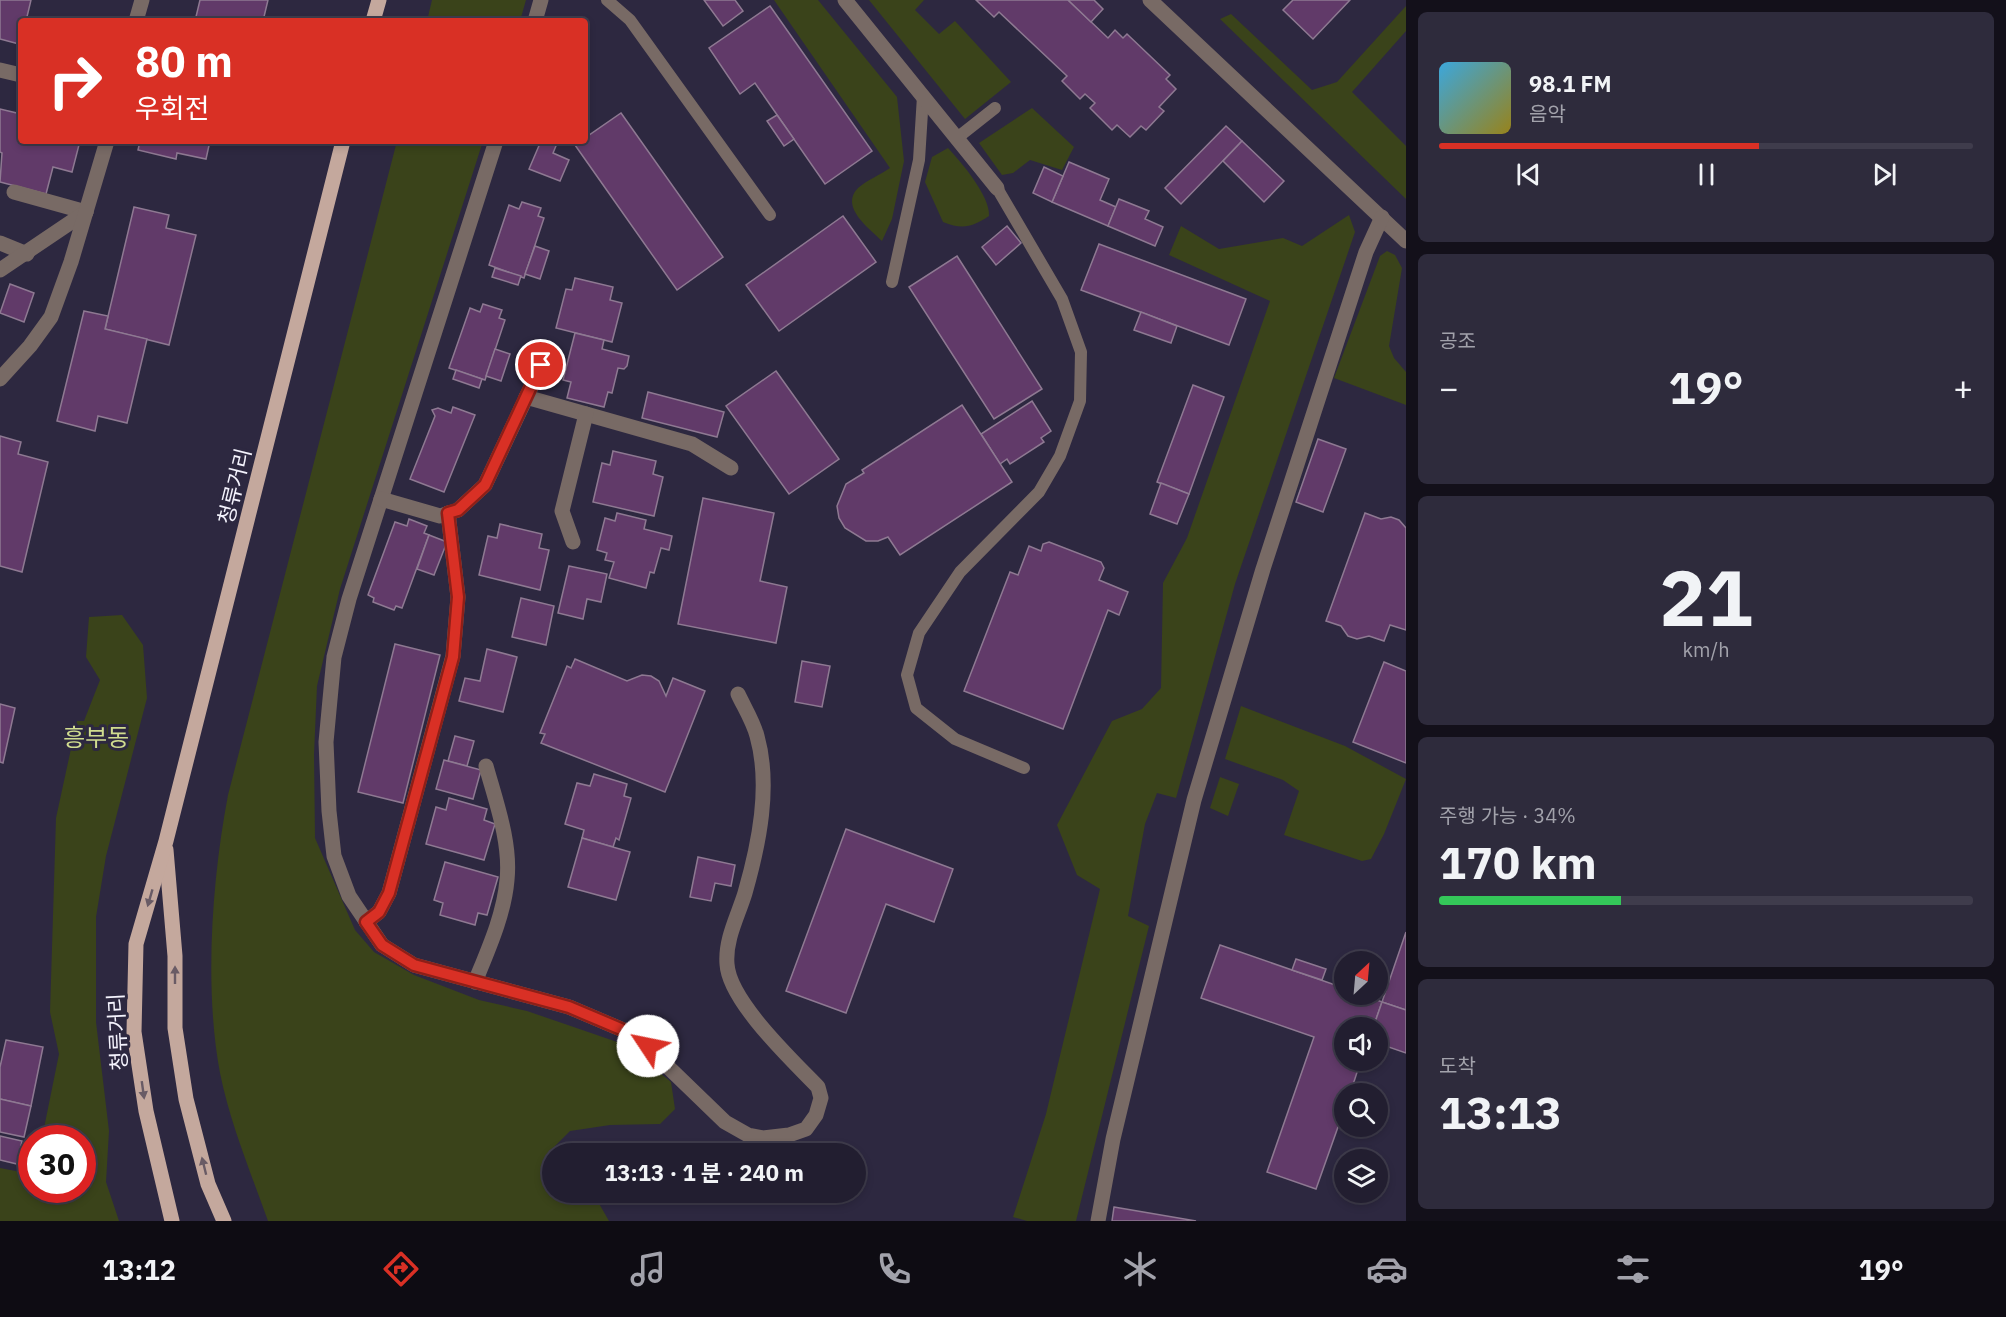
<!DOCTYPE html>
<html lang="ko">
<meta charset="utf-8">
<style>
:root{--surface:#221e30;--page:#2e2b3c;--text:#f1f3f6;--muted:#a2a2ab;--line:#3f3c4c;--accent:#d93025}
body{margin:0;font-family:"IBM Plex Sans","Noto Sans KR",sans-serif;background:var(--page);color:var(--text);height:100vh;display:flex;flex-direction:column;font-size:22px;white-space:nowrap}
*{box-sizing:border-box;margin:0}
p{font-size:20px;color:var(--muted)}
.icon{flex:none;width:33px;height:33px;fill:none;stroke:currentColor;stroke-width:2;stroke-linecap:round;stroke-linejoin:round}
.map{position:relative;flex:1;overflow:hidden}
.sheet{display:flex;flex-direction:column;gap:12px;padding:12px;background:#13101a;width:600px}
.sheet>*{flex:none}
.top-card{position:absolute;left:18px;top:18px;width:570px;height:126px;border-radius:6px;box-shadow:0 3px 9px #0003,0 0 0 2px var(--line);background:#d93025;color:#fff;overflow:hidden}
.needle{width:39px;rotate:26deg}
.buttons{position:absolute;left:1334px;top:951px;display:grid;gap:12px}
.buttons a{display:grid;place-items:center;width:54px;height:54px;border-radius:50%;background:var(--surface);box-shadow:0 3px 9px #0003,0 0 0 2px var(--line);font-size:30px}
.speed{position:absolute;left:18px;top:1125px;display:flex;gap:12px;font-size:30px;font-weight:700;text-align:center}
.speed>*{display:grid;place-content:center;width:78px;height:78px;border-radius:50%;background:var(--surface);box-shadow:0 3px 9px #0003,0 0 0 2px var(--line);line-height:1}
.speed .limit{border:9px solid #d22;background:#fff;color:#111}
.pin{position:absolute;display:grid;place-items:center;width:51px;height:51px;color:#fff;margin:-26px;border:3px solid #fff;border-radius:50%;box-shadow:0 2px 6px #0007}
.me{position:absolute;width:66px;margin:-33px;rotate:304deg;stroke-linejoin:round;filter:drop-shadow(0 0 4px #0008)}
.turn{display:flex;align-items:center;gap:21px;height:126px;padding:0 18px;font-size:27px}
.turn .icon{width:78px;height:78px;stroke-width:2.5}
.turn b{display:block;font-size:42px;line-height:51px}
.big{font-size:45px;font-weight:700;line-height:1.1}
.sheet .widget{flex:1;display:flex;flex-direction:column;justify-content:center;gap:9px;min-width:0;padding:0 21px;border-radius:9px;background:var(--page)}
.sheet .dial{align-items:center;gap:0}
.dial b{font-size:78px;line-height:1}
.song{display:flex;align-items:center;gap:18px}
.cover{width:72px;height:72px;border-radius:9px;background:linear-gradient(135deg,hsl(200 70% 55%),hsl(50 70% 35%))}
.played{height:6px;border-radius:3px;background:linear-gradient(90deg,var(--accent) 60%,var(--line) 60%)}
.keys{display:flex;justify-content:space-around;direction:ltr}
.heat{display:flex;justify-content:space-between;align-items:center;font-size:33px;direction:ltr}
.charge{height:9px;border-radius:4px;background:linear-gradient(90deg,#34c759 34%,var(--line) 0)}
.trip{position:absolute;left:542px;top:1143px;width:324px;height:60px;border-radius:30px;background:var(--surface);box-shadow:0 3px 9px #0003,0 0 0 2px var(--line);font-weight:700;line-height:60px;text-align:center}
.menu{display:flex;height:96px;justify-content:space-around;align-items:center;background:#0e0c13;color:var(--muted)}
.menu .icon{width:42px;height:42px}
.menu .on{color:var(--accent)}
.menu b{font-size:27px;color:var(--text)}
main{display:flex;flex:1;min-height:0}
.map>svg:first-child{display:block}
</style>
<main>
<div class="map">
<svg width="1406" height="1221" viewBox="0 0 1406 1221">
<rect width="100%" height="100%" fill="#2d2840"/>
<!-- green -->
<g fill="#3a431a">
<path d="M432 0H526L520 21H427Z"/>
<path d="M774 0H818L897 97 904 161 892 219 882 241C870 229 839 207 858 188 867 180 880 175 890 168Z"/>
<path d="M869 0H924L915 10 939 34 955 21 1011 82 965 119Z"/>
<path d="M1406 6V31L1352 92 1406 146V199L1220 19 1231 14 1312 90 1337 82Z"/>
<path d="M1032 108 1074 147 1062 170 1030 160 1013 173 1002 175 979 143Z"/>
<path d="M397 141H483L340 589 317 686 314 754 315 838 355 930 374 952 414 975 479 1000 527 1011 626 1045 671 1082 675 1109 660 1124 610 1125 570 1131 555 1146 562 1153 552 1154V1192L593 1193 609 1221H268C251 1173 230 1123 220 1073 204 988 212 879 228 795Z"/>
<path d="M948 148C962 163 990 196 989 216 972 227 963 230 943 222L925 182 932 157Z"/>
<path d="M1349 215 1355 232 1235 584 1176 798 1157 793 1145 824 1128 916 1149 926 1076 1221H1027L1013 1217 1046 1114 1100 889 1077 875 1057 825 1112 721 1142 709 1161 688 1163 583 1187 538 1270 301 1169 255 1181 226 1219 249 1283 238 1302 246Z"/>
<path d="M1387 251 1395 255 1402 268 1389 346 1394 358 1406 372V405L1334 378 1380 256Z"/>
<path d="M122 615 143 645 147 698 106 856 96 917V1022L109 1131 106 1182 119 1221H0V1168L31 1174 32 1190H82V1138H42L59 1054 50 1012 56 818 77 721H84L100 680 86 657 89 617Z"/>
<path d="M1241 706 1345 746 1406 779 1384 834 1371 859 1362 861 1284 835 1299 791 1283 780 1225 759Z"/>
<path d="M1220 777 1239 784 1228 816 1210 808Z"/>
</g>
<!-- building -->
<g fill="#613a69" stroke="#8e7992" stroke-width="1.5">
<path d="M0 0H31L26 21H21L19 44 0 39Z"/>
<path d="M200 0H268L263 21H195Z"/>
<path d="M704 0H735L743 11 723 26Z"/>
<path d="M976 0H1068L1108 38 1115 30 1123 38 1127 34 1170 75 1166 79 1176 89 1159 107 1164 111 1146 130 1141 126 1130 137 1117 125 1112 130 1090 108 1095 103 1085 94 1080 99 1062 81 1067 76 999 12 994 17Z"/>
<path d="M1068 0H1094L1103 9 1091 22Z"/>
<path d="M1293 0H1350L1313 39 1283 10Z"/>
<path d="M770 6 872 151 825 184 755 83 740 94 709 48Z"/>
<path d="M21 100V141H80L72 172 53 167 46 194 0 182 2 153 0 152V109L17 113Z"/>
<path d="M621 113 723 257 677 290 575 145 585 141V138Z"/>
<path d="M777 115 794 139 784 146 767 121Z"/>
<path d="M1226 126 1242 141 1181 204 1165 188Z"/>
<path d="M140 141H210L206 159 177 153 176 159 138 150Z"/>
<path d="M541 141H558L553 153 569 160 560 181 529 169Z"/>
<path d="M1242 141 1284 181 1264 202 1223 161Z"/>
<path d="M1069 162 1109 179 1100 200 1116 207 1108 226 1052 202Z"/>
<path d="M1044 167 1063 176 1052 202 1033 193Z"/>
<path d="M1119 199 1149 211 1145 219 1163 227 1155 246 1108 226Z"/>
<path d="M522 202 541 208 538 216 544 218 524 278 489 265 509 205 519 209Z"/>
<path d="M134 207 169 215 166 228 196 235 169 345 105 329Z"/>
<path d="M843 216 876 262 779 331 746 285Z"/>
<path d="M1007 226 1021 243 996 265 982 247Z"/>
<path d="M1099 244 1246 299 1229 345 1081 290Z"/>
<path d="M535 246 549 251 540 279 525 274Z"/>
<path d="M957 256 1042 389 994 419 909 287Z"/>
<path d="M495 268 521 276 518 285 492 277Z"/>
<path d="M575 278 613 287 610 300 622 303 612 342 556 328 566 289 572 290Z"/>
<path d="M10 284 34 293 24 322 0 313Z"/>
<path d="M483 304 502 310 499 318 505 320 485 380 449 368 470 308 480 312Z"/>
<path d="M84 311 108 316 105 329 147 339 127 423 98 416 95 431 57 421Z"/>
<path d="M1141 312 1177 326 1171 343 1134 330Z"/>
<path d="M575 333 604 340 602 349 629 356 627 366 624 369 618 368 612 393 608 392 604 407 567 398 571 382 563 380Z"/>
<path d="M495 349 510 354 501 381 486 376Z"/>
<path d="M456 370 482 379 479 388 453 379Z"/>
<path d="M776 371 839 459 789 494 726 406Z"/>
<path d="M1193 385 1224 397 1189 494 1157 482Z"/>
<path d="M648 392 724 412 717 437 642 418Z"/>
<path d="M1032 401 1051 431 1041 438 1044 442 1010 464 1007 459 1000 464 981 434Z"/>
<path d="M962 405 1012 482 900 555 888 537 878 541H866L845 528 839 518 837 506 846 484 864 473 862 470Z"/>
<path d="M453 407 475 415 444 492 410 479 435 416 432 410 438 408 451 413Z"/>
<path d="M0 436 21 442 18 454 48 462 22 572 0 566Z"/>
<path d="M1318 439 1346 449 1323 512 1296 502Z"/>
<path d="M613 451 656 461 653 474 663 477 654 516 593 502 602 463 610 465Z"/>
<path d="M1161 483 1189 494 1177 524 1150 514Z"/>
<path d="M703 498 774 513 760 581 787 587 776 643 678 624Z"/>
<path d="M617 513 646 520 644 529 672 536 669 550 661 548 654 573 650 572 646 588 609 578 614 562 605 560 607 553 597 550 605 518 615 521Z"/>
<path d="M1365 513 1381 519 1391 517 1399 520 1406 528V630L1390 625 1384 641 1369 636 1357 639 1348 636 1341 626 1326 621Z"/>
<path d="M409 519 427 526 424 533 429 535 402 608 396 606 394 610 373 602 374 598 368 595 395 522 407 526Z"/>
<path d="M500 524 542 534 539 548 549 550 540 590 479 575 488 536 497 538Z"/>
<path d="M429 535 447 542 434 575 417 569Z"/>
<path d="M1049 542 1101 562 1104 568 1099 580 1128 592 1119 615 1108 610 1063 729 964 691 1010 572 1018 575 1029 546 1041 551 1043 544Z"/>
<path d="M569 566 607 574 601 602 587 599 583 619 558 613Z"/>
<path d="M521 598 554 606 546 645 512 637Z"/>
<path d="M395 644 440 655 403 803 358 792Z"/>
<path d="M487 649 517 657 503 712 459 701 465 678 480 681Z"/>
<path d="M575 659 627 681 642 675 651 676 659 681 666 696 673 678 705 691 665 792 541 743 545 734 540 733 567 666 571 668Z"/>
<path d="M802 661 830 666 822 707 795 702Z"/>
<path d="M1384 662 1406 671V763L1353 742Z"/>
<path d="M0 704 15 708 3 763 0 762Z"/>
<path d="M455 736 474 741 467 766 448 761Z"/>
<path d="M444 760 481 770 473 799 436 789Z"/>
<path d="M594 774 627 784 624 796 631 798 619 840 616 838 613 847 582 838 584 830 565 824 577 783 590 786Z"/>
<path d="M449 798 487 809 484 820 495 824 484 860 426 844 436 807 446 810Z"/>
<path d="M846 829 953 869 934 922 886 904 846 1013 786 991Z"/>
<path d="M582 838 630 852 616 900 568 887Z"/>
<path d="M698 857 735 865 731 886 715 883 711 901 690 897Z"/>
<path d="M445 862 498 877 487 915 478 913 475 925 440 915 443 903 434 900Z"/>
<path d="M1406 932V1010L1382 1002Z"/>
<path d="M1220 945 1344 988V994H1362L1382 1002 1373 1028H1344V1060H1361L1350 1094H1344V1110L1316 1189 1267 1172 1314 1037 1201 998Z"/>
<path d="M1296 959 1326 969 1322 980 1292 970Z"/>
<path d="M1382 1002 1406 1010V1053L1377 1043V1028H1373Z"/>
<path d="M6 1040 43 1047 31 1106 0 1099V1067Z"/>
<path d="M0 1099 31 1106 24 1137 0 1132Z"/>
<path d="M0 1136 22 1141 17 1164 0 1160Z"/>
<path d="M1114 1207 1196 1221H1112Z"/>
</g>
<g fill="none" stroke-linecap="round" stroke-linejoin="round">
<!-- lane -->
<g stroke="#786a65" stroke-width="12">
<path d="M607 0 630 20 770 215"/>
<path d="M957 138 995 108"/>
<path d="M997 188 1062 299 1081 352 1080 401 1060 456 1039 492 960 572 919 633 907 675 916 708 955 739 1024 768"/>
<path d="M892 282 919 160 923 96"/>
</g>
<!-- street -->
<g stroke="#786a65" stroke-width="15">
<path d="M845 0 997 188"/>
<path d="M1150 0 1406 241"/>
<path d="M136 21 142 0"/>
<path d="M535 21 541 0"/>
<path d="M0 70 21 75"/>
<path d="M496 141 349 599 334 657 326 742 329 811 334 856 349 896 382 945 414 965 569 1007 635 1035 725 1122 748 1135 763 1138 789 1135 806 1129 816 1115 821 1098 818 1087C792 1060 729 1001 727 964 725 939 738 916 745 893 759 844 771 786 757 736 753 721 744 707 738 694"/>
<path d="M14 192 86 212"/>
<path d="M0 243 27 254"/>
<path d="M0 270 86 212"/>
<path d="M0 379 30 346 51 317 71 262 107 141"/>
<path d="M526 397 692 444 731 468"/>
<path d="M381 499 440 516 458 510 485 485 549 349"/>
<path d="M573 542 562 511 586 414"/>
<path d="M366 922 379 912 389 893 453 656 458 597 448 513"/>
<path d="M475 982C488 950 504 915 507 880 511 843 496 802 486 766"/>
<path d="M1098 1221 1113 1139 1194 800 1263 569 1366 252 1382 217"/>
</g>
<!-- primary -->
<g stroke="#c4a89d" stroke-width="15">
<path d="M373 21 379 0"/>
<path d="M166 850 175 956V1028L186 1099 208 1184 224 1221"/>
<path d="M172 1221 146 1111 134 1032 136 944 166 841 343 141"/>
</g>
</g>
<!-- one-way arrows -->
<defs><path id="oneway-solid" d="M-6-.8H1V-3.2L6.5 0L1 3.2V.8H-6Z" transform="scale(1.5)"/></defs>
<g fill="#695b65">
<use href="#oneway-solid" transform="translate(150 898) rotate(106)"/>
<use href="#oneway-solid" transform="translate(175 975) rotate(-90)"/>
<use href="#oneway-solid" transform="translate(143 1090) rotate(82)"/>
<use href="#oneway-solid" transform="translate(204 1166) rotate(-104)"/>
</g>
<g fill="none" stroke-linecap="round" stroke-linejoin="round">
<defs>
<path id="route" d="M541 365 485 485 458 510 448 513 458 597 453 657 389 893 379 912 366 922 382 945 414 965 569 1007 635 1035 648 1046"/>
</defs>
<!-- route casing -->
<use href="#route" stroke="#8d1f18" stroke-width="15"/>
<!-- route -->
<use href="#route" stroke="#d93025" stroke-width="10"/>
</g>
<g text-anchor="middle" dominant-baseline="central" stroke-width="6" stroke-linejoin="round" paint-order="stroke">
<!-- street labels -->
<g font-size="21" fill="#f4f3fd" stroke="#2d2840">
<text transform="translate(234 486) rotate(-76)">청류거리</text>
<text transform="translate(117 1032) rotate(-93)">청류거리</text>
</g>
<!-- quarter labels -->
<g font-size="24" fill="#d0dc8f" stroke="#2d2840">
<text x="96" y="737">흥부동</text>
</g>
</g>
</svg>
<div class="buttons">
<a><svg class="needle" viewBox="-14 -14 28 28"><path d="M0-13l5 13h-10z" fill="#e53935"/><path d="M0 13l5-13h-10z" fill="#a2a2ab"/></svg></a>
<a><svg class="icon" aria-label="sound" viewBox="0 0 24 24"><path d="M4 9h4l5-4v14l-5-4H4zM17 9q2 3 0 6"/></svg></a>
<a><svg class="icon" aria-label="search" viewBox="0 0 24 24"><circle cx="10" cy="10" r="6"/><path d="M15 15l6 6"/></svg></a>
<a><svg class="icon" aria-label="layers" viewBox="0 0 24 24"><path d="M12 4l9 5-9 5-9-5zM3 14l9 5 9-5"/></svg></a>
</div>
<div class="speed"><div class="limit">30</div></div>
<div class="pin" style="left:541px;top:365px;background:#d93025"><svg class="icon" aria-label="arrive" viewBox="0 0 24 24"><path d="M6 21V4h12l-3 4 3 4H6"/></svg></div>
<svg class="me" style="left:648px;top:1046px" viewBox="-20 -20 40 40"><circle r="19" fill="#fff"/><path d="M0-13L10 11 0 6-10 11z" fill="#d93025"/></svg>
<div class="trip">13:13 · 1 분 · 240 m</div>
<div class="top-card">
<div class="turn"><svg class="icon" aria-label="right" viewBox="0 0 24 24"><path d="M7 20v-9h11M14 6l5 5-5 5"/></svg><div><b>80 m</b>우회전</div></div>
</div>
</div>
<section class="sheet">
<div class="widget">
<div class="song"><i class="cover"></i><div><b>98.1 FM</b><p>음악</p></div></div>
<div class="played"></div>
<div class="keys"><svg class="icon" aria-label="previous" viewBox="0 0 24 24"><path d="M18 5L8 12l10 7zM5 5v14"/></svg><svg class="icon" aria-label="pause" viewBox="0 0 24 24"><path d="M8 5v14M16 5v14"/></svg><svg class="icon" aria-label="next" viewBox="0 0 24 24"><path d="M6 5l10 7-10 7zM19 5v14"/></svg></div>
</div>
<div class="widget"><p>공조</p>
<div class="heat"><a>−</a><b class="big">19°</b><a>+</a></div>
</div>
<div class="widget dial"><b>21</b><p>km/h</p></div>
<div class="widget"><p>주행 가능 · 34%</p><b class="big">170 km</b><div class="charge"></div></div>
<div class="widget"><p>도착</p><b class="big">13:13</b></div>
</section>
</main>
<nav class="menu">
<b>13:12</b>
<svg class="icon on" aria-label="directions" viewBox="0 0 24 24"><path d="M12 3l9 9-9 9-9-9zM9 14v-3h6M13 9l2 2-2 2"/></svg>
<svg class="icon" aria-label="music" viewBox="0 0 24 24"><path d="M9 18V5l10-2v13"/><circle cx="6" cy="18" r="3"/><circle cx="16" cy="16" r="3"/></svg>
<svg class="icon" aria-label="phone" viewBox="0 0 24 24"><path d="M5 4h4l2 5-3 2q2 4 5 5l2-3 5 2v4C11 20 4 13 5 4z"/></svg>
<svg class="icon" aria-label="climate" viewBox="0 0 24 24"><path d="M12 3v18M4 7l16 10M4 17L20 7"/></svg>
<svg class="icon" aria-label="car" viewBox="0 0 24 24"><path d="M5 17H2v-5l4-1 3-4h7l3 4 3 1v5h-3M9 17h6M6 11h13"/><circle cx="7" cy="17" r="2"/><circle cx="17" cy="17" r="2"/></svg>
<svg class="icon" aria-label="filters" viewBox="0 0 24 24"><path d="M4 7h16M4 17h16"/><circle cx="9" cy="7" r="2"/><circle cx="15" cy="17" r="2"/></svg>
<b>19°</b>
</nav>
